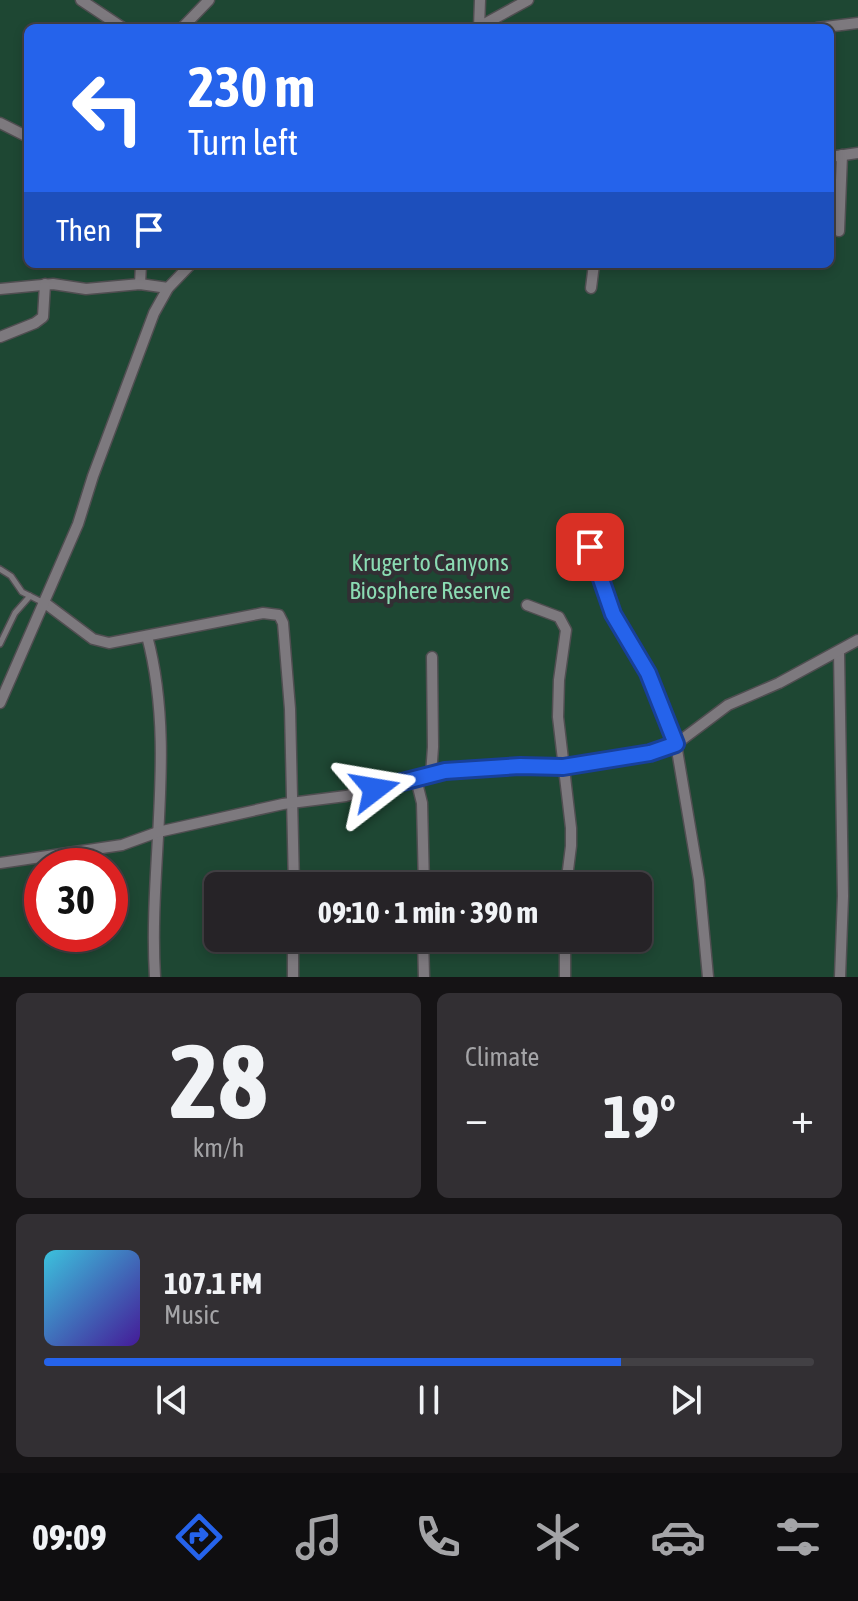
<!DOCTYPE html>
<meta charset="utf-8">
<style>
:root{--surface:#262327;--page:#322f33;--text:#f1f3f6;--muted:#a4a4a7;--line:#424044;--accent:#2563eb}
body{margin:0;font-family:"Asap Condensed",sans-serif;background:var(--page);color:var(--text);height:100vh;display:flex;flex-direction:column;font-size:30px;white-space:nowrap}
*{box-sizing:border-box;margin:0}
p{font-size:26px;color:var(--muted)}
.icon{flex:none;width:44px;height:44px;fill:none;stroke:currentColor;stroke-width:2;stroke-linecap:round;stroke-linejoin:round}
.map{position:relative;height:977px;overflow:hidden}
.sheet{display:flex;flex-direction:column;gap:16px;padding:16px;background:#151315;flex:1}
.sheet>*{flex:none}
.top-card{position:absolute;left:24px;top:24px;width:810px;height:244px;border-radius:12px;box-shadow:0 4px 12px #0003,0 0 0 2px var(--line);background:#2563eb;color:#fff;overflow:hidden}
.speed{position:absolute;left:24px;top:848px;display:flex;gap:16px;font-size:40px;font-weight:700;text-align:center}
.speed>*{display:grid;place-content:center;width:104px;height:104px;border-radius:50%;background:var(--surface);box-shadow:0 4px 12px #0003,0 0 0 2px var(--line);line-height:1}
.speed .limit{border:12px solid #d22;background:#fff;color:#111}
.pin{position:absolute;display:grid;place-items:center;width:68px;height:68px;color:#fff;margin:-34px;border-radius:16px;box-shadow:0 4px 12px #0006}
.me{position:absolute;width:88px;margin:-44px;rotate:76deg;stroke-linejoin:round;filter:drop-shadow(0 0 6px #0008)}
.turn{display:flex;align-items:center;gap:28px;height:168px;padding:0 32px;font-size:36px}
.turn .icon{width:104px;height:104px;stroke-width:2.5}
.turn b{display:block;font-size:56px;line-height:68px}
.then{display:flex;align-items:center;height:76px;padding:0 32px;background:#0003;gap:16px;font-size:30px}
.big{font-size:60px;font-weight:700;line-height:1.1}
.sheet .card{flex:1;display:flex;flex-direction:column;justify-content:center;gap:12px;min-width:0;padding:0 28px;border-radius:12px;background:var(--page)}
.sheet .dial{align-items:center;gap:0}
.dial b{font-size:104px;line-height:1}
.song{display:flex;align-items:center;gap:24px}
.cover{width:96px;height:96px;border-radius:12px;background:linear-gradient(135deg,hsl(190 70% 55%),hsl(260 70% 35%))}
.played{height:8px;border-radius:4px;background:linear-gradient(90deg,var(--accent) 75%,var(--line) 75%)}
.keys{display:flex;justify-content:space-around;direction:ltr}
.heat{display:flex;justify-content:space-between;align-items:center;font-size:44px;direction:ltr}
.sheet .tiles{flex:1;display:grid;gap:16px;grid-template-columns:1fr 1fr}
.card:last-child{grid-column:span 2}
.trip{position:absolute;left:204px;top:872px;width:448px;height:80px;border-radius:12px;background:var(--surface);box-shadow:0 4px 12px #0003,0 0 0 2px var(--line);font-weight:700;line-height:80px;text-align:center}
.tabs{display:flex;height:128px;justify-content:space-around;align-items:center;background:#0f0e10;color:var(--muted)}
.tabs .icon{width:56px;height:56px}
.tabs .on{color:var(--accent)}
.tabs b{font-size:36px;color:var(--text)}
.map>svg:first-child{display:block}
</style>
<div class="map">
<svg width="858" height="977" viewBox="0 0 858 977">
<rect width="100%" height="100%" fill="#322f34"/>
<!-- green -->
<path fill="#1e4733" fill-rule="evenodd" d="M0 0H858V977H0ZM28 28H830V264H28ZM42 866H110V934H42ZM218 886H638V938H218Z"/>
<g fill="none" stroke-linecap="round" stroke-linejoin="round">
<defs>
<g id="service">
<path d="M0 569 11 576 22 592 44 603"/>
<path d="M0 644 15 613 30 596"/>
</g>
<g id="minor">
<path d="M81 0 123 28"/>
<path d="M479 27 528 0"/>
<path d="M182 28 209 0"/>
<path d="M479 28 480 0"/>
<path d="M817 28 858 23"/>
<path d="M0 123 28 137"/>
<path d="M830 157 858 153"/>
<path d="M839 231 842 155"/>
<path d="M140 284 141 264"/>
<path d="M591 288 594 264"/>
<path d="M0 289 53 284 86 289 140 284 168 288"/>
<path d="M0 337 35 323 43 317 45 284"/>
<path d="M590 547 613 614 648 673 676 744 699 880 708 977"/>
<path d="M45 603 93 639 109 643 263 613 279 615 283 623 290 709 294 886"/>
<path d="M527 605 559 617 566 630 559 680 558 717 571 828V846L566 886"/>
<path d="M147 636C177 747 148 865 155 977"/>
<path d="M839 652 843 896 840 977"/>
<path d="M0 703 78 524 93 476 154 313 168 288 191 264"/>
<path d="M431 775 433 747 432 657"/>
<path d="M416 779 422 803 424 886"/>
<path d="M0 863 122 845 158 832 283 804 346 796 445 771 532 765 563 767 650 753 676 744 728 705 779 683 858 640"/>
<path d="M293 938V977"/>
<path d="M423 938 424 977"/>
<path d="M565 977V938"/>
</g>
</defs>
<!-- service casing -->
<use href="#service" stroke="#504e51" stroke-width="8"/>
<!-- minor casing -->
<use href="#minor" stroke="#504e51" stroke-width="13"/>
<!-- service -->
<use href="#service" stroke="#7d797e" stroke-width="5"/>
<!-- minor -->
<use href="#minor" stroke="#7d797e" stroke-width="10"/>
</g>
<g fill="none" stroke-linecap="round" stroke-linejoin="round">
<defs>
<path id="route" d="M375 789 445 771 520 766 563 767 650 753 676 744 648 673 613 614 590 547"/>
</defs>
<!-- route casing -->
<use href="#route" stroke="#184099" stroke-width="20"/>
<!-- route -->
<use href="#route" stroke="#2563eb" stroke-width="14"/>
</g>
<g text-anchor="middle" dominant-baseline="central" stroke-width="8" stroke-linejoin="round" paint-order="stroke">
<!-- park labels -->
<g font-size="24" fill="#8bdcb3" stroke="#322f34">
<text x="430" y="562">Kruger to Canyons<tspan x="430" dy="28">Biosphere Reserve</tspan></text>
</g>
</g>
</svg>
<div class="speed"><div class="limit">30</div></div>
<div class="pin" style="left:590px;top:547px;background:#d93025"><svg class="icon" aria-label="arrive" viewBox="0 0 24 24"><path d="M6 21V4h12l-3 4 3 4H6"/></svg></div>
<svg class="me" style="left:375px;top:789px" viewBox="-20 -20 40 40"><path d="M0-17L14 15 0 8-14 15z" fill="#2563eb" stroke="#fff" stroke-width="4"/></svg>
<div class="trip">09:10 · 1 min · 390 m</div>
<div class="top-card">
<div class="turn"><svg class="icon" aria-label="left" viewBox="0 0 24 24"><path d="M17 20v-9H6M10 6l-5 5 5 5"/></svg><div><b>230 m</b>Turn left</div></div>
<div class="then">Then<svg class="icon" aria-label="arrive" viewBox="0 0 24 24"><path d="M6 21V4h12l-3 4 3 4H6"/></svg></div>
</div>
</div>
<section class="sheet">
<div class="tiles">
<div class="card dial"><b>28</b><p>km/h</p></div>
<div class="card"><p>Climate</p>
<div class="heat"><a>−</a><b class="big">19°</b><a>+</a></div>
</div>
<div class="card">
<div class="song"><i class="cover"></i><div><b>107.1 FM</b><p>Music</p></div></div>
<div class="played"></div>
<div class="keys"><svg class="icon" aria-label="previous" viewBox="0 0 24 24"><path d="M18 5L8 12l10 7zM5 5v14"/></svg><svg class="icon" aria-label="pause" viewBox="0 0 24 24"><path d="M8 5v14M16 5v14"/></svg><svg class="icon" aria-label="next" viewBox="0 0 24 24"><path d="M6 5l10 7-10 7zM19 5v14"/></svg></div>
</div>
</div>
</section>
<nav class="tabs">
<b>09:09</b>
<svg class="icon on" aria-label="directions" viewBox="0 0 24 24"><path d="M12 3l9 9-9 9-9-9zM9 14v-3h6M13 9l2 2-2 2"/></svg>
<svg class="icon" aria-label="music" viewBox="0 0 24 24"><path d="M9 18V5l10-2v13"/><circle cx="6" cy="18" r="3"/><circle cx="16" cy="16" r="3"/></svg>
<svg class="icon" aria-label="phone" viewBox="0 0 24 24"><path d="M5 4h4l2 5-3 2q2 4 5 5l2-3 5 2v4C11 20 4 13 5 4z"/></svg>
<svg class="icon" aria-label="climate" viewBox="0 0 24 24"><path d="M12 3v18M4 7l16 10M4 17L20 7"/></svg>
<svg class="icon" aria-label="car" viewBox="0 0 24 24"><path d="M5 17H2v-5l4-1 3-4h7l3 4 3 1v5h-3M9 17h6M6 11h13"/><circle cx="7" cy="17" r="2"/><circle cx="17" cy="17" r="2"/></svg>
<svg class="icon" aria-label="filters" viewBox="0 0 24 24"><path d="M4 7h16M4 17h16"/><circle cx="9" cy="7" r="2"/><circle cx="15" cy="17" r="2"/></svg>
</nav>
